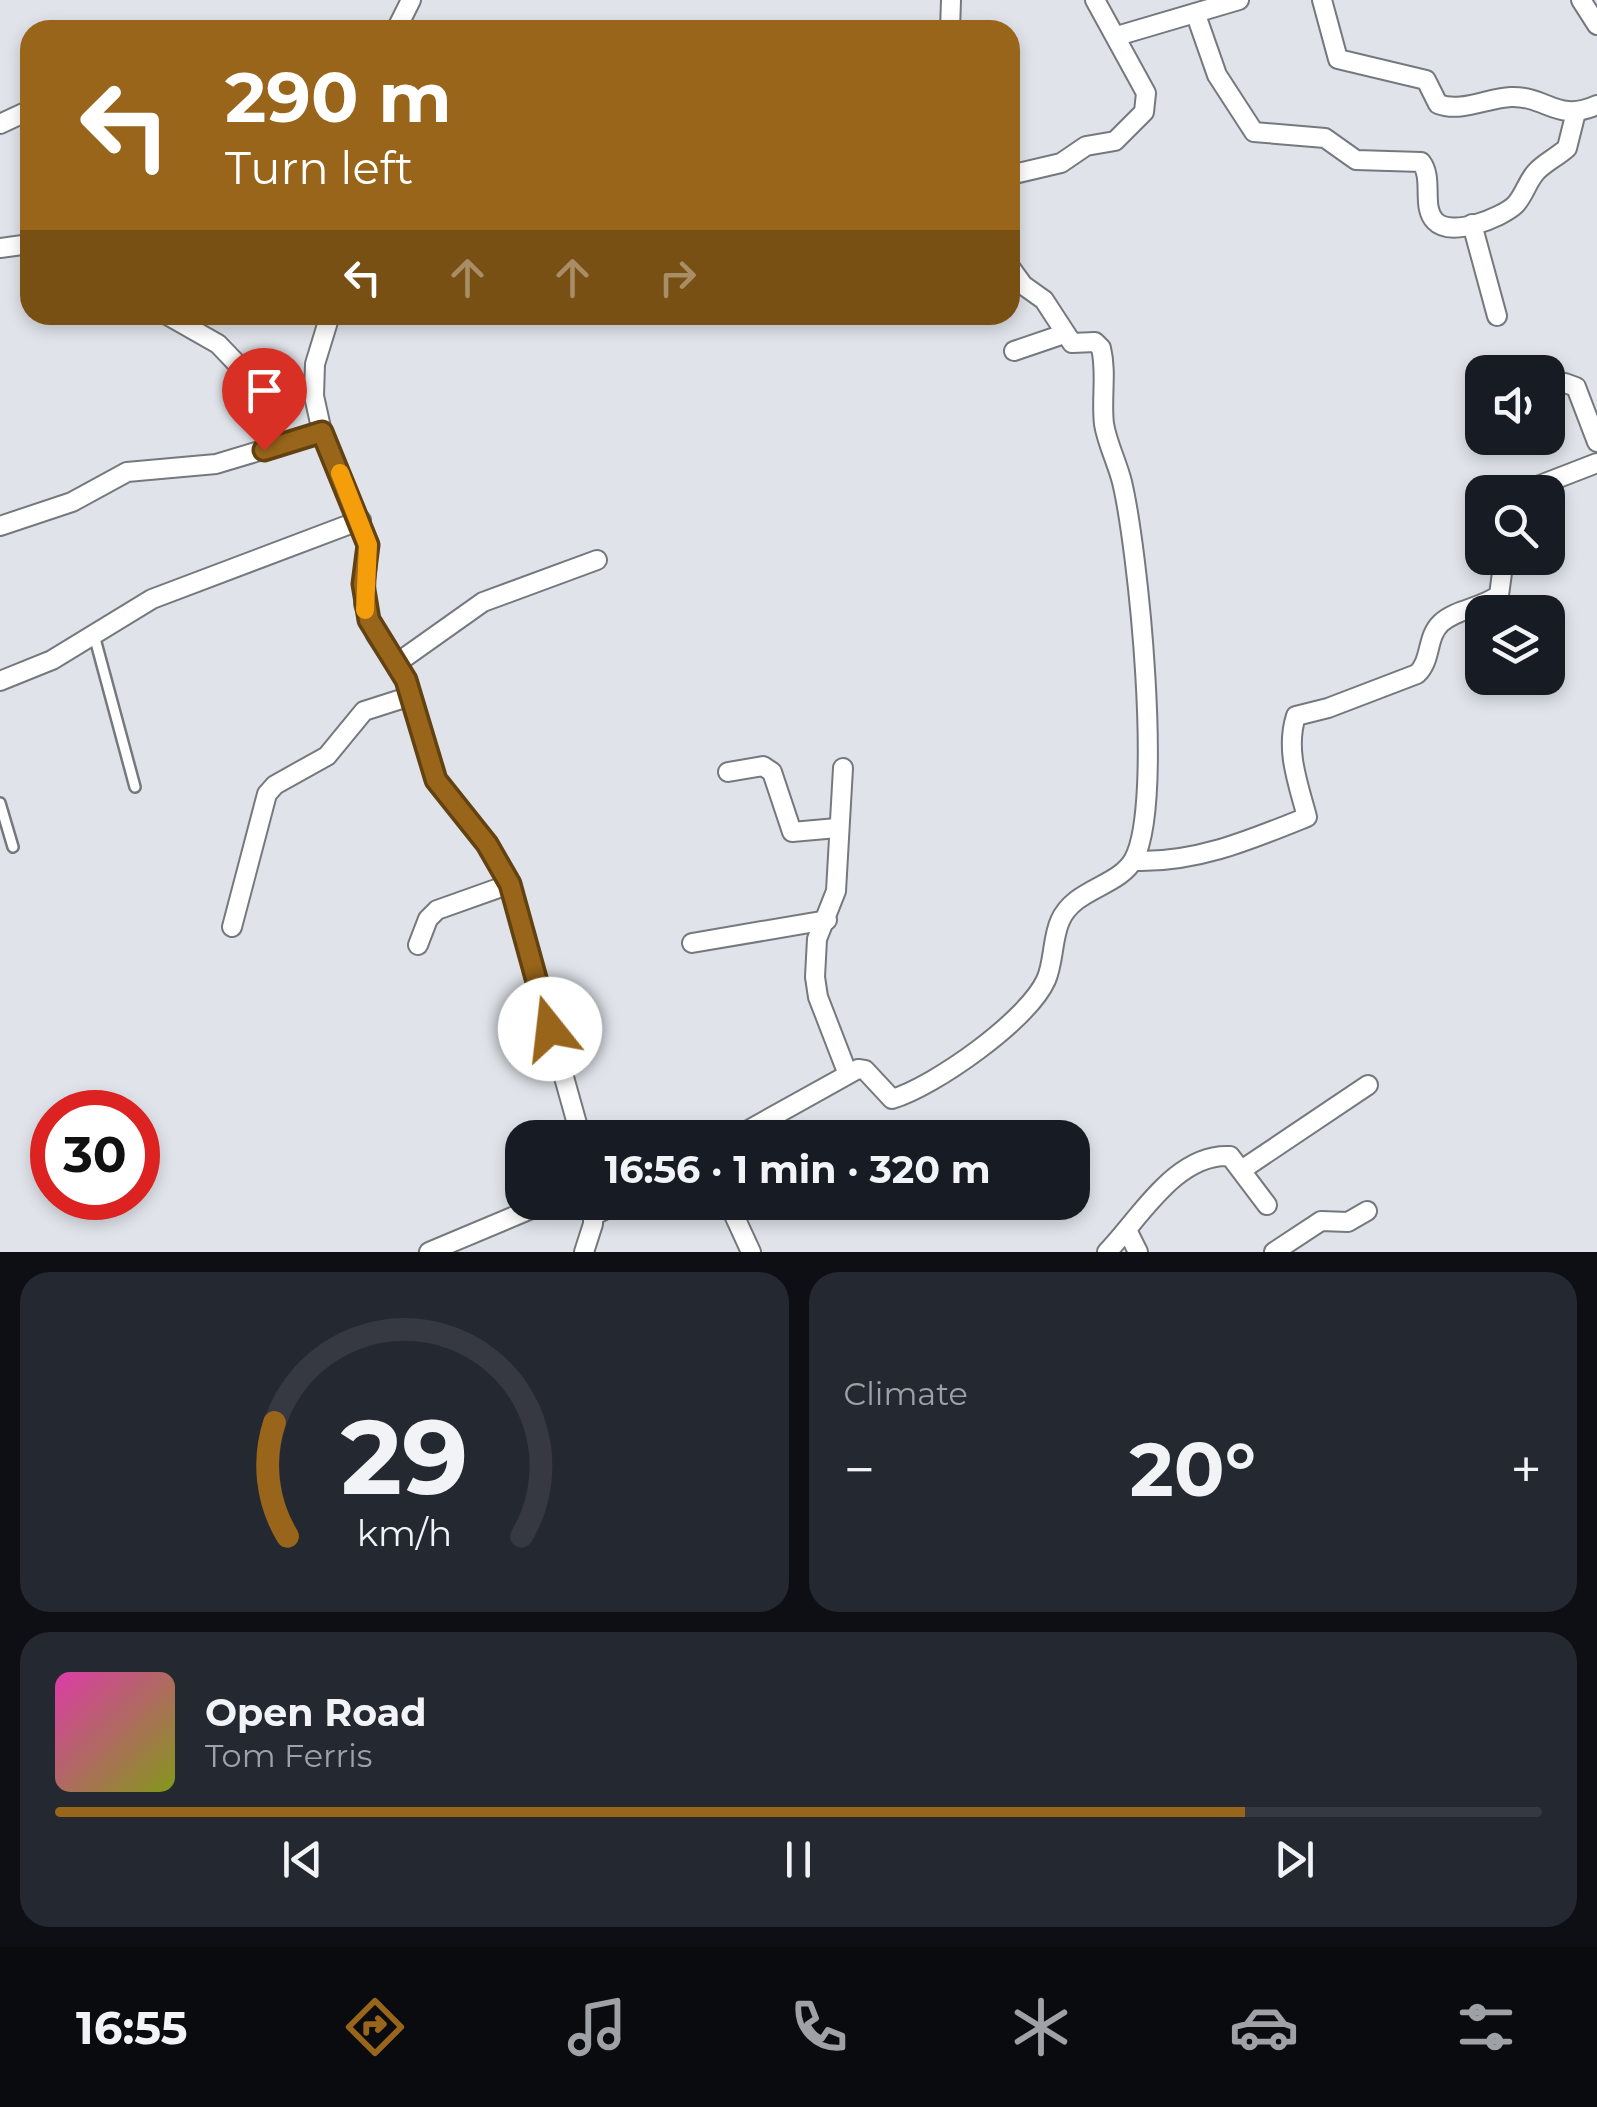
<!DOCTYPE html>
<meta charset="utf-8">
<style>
:root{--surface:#171b24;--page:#242831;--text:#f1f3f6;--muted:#9ea1a6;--line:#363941;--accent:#98651a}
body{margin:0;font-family:Montserrat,sans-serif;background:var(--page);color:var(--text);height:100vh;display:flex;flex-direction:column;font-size:38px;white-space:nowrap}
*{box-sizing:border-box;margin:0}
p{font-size:32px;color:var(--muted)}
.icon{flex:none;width:55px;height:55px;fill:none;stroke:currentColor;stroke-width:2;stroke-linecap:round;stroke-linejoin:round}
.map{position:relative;height:1252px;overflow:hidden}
.side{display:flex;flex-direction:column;gap:20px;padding:20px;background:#0d0f14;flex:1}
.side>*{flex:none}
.top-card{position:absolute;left:20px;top:20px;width:1000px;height:305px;border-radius:30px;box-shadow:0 5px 15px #0003;background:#98651a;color:#fff;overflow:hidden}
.fabs{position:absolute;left:1465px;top:355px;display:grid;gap:20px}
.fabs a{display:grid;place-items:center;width:100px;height:100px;border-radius:20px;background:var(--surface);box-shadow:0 5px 15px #0003;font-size:50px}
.speed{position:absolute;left:30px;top:1090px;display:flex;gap:20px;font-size:50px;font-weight:700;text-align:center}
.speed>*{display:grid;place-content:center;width:130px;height:130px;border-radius:50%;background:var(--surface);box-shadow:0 5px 15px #0003;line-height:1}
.speed .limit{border:15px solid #d22;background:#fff;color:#111}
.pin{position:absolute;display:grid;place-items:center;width:85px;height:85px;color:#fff;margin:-102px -42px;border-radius:50% 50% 50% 0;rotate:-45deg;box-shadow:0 0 10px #0007}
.pin .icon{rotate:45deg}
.me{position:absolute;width:110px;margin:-55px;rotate:344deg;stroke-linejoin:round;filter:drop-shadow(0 0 8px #0008)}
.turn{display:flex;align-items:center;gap:35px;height:210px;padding:0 40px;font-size:45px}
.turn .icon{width:130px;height:130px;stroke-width:2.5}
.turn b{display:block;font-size:70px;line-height:85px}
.lanes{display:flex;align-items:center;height:95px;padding:0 40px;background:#0003;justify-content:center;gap:50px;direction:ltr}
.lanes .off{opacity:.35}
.big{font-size:75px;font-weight:700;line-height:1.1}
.side .card{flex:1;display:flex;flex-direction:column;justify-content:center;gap:15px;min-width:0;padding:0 35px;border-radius:30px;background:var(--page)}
.side .dial{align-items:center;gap:0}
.dial svg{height:260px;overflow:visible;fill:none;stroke:var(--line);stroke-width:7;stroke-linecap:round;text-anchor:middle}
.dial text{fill:var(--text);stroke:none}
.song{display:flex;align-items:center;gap:30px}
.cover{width:120px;height:120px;border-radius:15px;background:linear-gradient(135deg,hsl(320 70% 55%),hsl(70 70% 35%))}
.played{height:10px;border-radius:5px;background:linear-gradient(90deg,var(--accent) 80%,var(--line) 80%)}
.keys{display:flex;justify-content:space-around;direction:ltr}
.heat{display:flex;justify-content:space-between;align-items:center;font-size:55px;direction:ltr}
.side .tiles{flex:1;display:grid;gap:20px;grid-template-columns:1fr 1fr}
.card:last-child{grid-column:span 2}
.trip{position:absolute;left:505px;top:1120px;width:585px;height:100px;border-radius:30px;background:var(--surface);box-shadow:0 5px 15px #0003;font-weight:700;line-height:100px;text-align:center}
.menu{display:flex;height:160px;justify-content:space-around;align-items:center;background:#090b0e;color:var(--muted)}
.menu .icon{width:70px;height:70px}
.menu .on{color:var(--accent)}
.menu b{font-size:45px;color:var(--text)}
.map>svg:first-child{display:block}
</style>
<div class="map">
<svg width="1597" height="1252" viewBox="0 0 1597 1252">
<rect width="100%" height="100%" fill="#e0e4ea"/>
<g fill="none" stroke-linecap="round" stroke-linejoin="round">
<defs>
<g id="lane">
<path d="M94 635 135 787"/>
<path d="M0 803 13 847"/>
</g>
<g id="street">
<path d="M1322 0 1338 59 1426 80 1438 104C1461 113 1487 98 1511 97 1547 96 1557 123 1597 105"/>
<path d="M1581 0 1597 25"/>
<path d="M1196 15 1217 75 1254 132 1325 138 1356 160 1421 162C1434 178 1421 207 1435 221 1451 238 1501 218 1515 205 1524 196 1527 182 1536 172 1544 163 1557 157 1567 148L1576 112"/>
<path d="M396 30 411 0"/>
<path d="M950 30 951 0"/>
<path d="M1117 36 1239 0"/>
<path d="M0 124 30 110"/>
<path d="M1010 175 1061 163 1086 146 1115 141 1144 112 1146 93 1095 0"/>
<path d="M1472 224 1497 316"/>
<path d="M0 248 30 244"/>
<path d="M167 315 218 344 268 396 277 398 314 388"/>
<path d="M330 315 315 364 314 396 322 432 368 545 364 604 376 635 406 680 437 780 487 845 510 884 581 1138"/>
<path d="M1014 351 1064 334"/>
<path d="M1548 388 1565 383 1576 387 1597 442"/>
<path d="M1480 407H1482"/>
<path d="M1522 492 1597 463"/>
<path d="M0 526 72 502 127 472 216 464 322 432"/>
<path d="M397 663 483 602 597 560"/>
<path d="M0 681 52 660 152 599 361 520"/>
<path d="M843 768 836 891 817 939 815 977 818 997 847 1072"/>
<path d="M728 772 763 766 772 772 792 832 837 828"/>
<path d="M1134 861C1196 863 1250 840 1307 817 1298 783 1285 750 1296 716L1328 708 1417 674C1432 660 1426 637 1441 623 1456 609 1482 608 1499 595L1504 558"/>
<path d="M232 927 267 794 275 785 327 756 364 711 411 696"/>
<path d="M692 943 827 920"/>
<path d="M418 945 428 919 437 910 510 884"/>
<path d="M734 1138 858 1069 865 1070 892 1099C935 1086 1027 1021 1046 980 1054 962 1052 939 1060 921 1074 888 1119 887 1134 859 1164 802 1138 549 1122 482 1117 462 1107 443 1104 424 1101 398 1107 373 1101 348L1095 342 1072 343 1044 300 1023 285 1010 267"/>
<path d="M1243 1169 1368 1085"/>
<path d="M728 1202 751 1252"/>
<path d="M593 1216 619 1202"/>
<path d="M1127 1230 1138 1252"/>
<path d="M429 1252 548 1202"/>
<path d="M584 1252 593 1224V1202"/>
<path d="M1107 1252C1140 1218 1176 1153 1230 1156L1267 1205"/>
<path d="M1274 1252 1321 1221 1348 1222 1367 1211"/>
</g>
</defs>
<!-- lane casing -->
<use href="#lane" stroke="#75797e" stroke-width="14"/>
<!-- street casing -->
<use href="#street" stroke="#75797e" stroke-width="22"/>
<!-- lane -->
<use href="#lane" stroke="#fff" stroke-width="9"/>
<!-- street -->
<use href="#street" stroke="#fff" stroke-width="18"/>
</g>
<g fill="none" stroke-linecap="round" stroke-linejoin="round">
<defs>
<path id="route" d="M264 450 322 432 368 545 363 584 369 620 406 680 436 780 487 844 510 884 550 1029"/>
</defs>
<!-- route casing -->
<use href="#route" stroke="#634211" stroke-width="25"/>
<!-- route -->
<use href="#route" stroke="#98651a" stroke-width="18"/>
<!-- slow -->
<path stroke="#f59e0b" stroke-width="18" d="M340 473 368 545 365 610"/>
</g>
</svg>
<div class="fabs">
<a><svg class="icon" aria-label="sound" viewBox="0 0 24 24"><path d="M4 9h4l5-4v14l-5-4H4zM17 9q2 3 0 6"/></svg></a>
<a><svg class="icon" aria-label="search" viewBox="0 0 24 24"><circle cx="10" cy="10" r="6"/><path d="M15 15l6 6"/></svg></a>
<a><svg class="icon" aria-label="layers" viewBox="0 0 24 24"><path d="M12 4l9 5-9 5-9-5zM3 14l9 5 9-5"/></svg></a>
</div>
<div class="speed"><div class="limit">30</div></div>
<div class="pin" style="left:264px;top:450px;background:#d93025"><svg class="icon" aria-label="arrive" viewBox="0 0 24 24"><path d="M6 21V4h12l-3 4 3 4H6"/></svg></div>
<svg class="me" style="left:550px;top:1029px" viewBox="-20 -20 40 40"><circle r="19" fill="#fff"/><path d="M0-13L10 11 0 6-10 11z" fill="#98651a"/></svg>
<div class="trip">16:56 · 1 min · 320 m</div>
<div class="top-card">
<div class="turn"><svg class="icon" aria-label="left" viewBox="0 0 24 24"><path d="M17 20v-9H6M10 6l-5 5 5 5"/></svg><div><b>290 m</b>Turn left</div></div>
<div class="lanes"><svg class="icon" aria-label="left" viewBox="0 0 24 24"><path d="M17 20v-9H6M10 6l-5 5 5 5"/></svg><svg class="icon off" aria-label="ahead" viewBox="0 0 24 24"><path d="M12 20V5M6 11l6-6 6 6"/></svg><svg class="icon off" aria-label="ahead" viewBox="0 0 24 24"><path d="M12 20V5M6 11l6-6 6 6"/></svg><svg class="icon off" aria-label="right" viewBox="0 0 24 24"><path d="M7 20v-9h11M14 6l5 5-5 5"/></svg></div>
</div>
</div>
<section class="side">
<div class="tiles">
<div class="card dial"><svg viewBox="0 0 100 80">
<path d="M14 69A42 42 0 1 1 86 69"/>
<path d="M14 69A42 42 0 0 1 10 34" stroke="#98651a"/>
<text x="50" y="56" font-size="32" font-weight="700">29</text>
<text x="50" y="72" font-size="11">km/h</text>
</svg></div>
<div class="card"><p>Climate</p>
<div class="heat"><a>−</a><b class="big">20°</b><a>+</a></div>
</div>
<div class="card">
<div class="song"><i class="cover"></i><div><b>Open Road</b><p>Tom Ferris</p></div></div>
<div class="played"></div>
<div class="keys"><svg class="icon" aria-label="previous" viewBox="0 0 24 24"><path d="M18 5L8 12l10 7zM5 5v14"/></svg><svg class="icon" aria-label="pause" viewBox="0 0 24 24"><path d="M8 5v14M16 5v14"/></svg><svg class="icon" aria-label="next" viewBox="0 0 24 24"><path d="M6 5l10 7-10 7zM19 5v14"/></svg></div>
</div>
</div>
</section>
<nav class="menu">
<b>16:55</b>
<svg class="icon on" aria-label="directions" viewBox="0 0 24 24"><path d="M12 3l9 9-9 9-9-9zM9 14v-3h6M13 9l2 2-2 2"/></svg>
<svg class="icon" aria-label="music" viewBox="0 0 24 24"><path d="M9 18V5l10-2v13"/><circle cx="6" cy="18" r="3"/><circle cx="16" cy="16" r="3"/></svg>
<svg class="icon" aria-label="phone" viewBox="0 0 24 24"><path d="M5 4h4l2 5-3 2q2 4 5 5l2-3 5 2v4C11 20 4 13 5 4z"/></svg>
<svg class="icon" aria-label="climate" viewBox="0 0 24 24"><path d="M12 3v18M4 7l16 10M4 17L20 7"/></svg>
<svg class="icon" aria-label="car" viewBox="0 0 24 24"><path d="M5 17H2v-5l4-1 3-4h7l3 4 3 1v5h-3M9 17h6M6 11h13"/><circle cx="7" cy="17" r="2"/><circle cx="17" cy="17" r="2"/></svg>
<svg class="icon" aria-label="filters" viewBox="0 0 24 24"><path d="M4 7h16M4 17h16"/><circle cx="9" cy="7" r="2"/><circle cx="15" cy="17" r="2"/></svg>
</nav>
